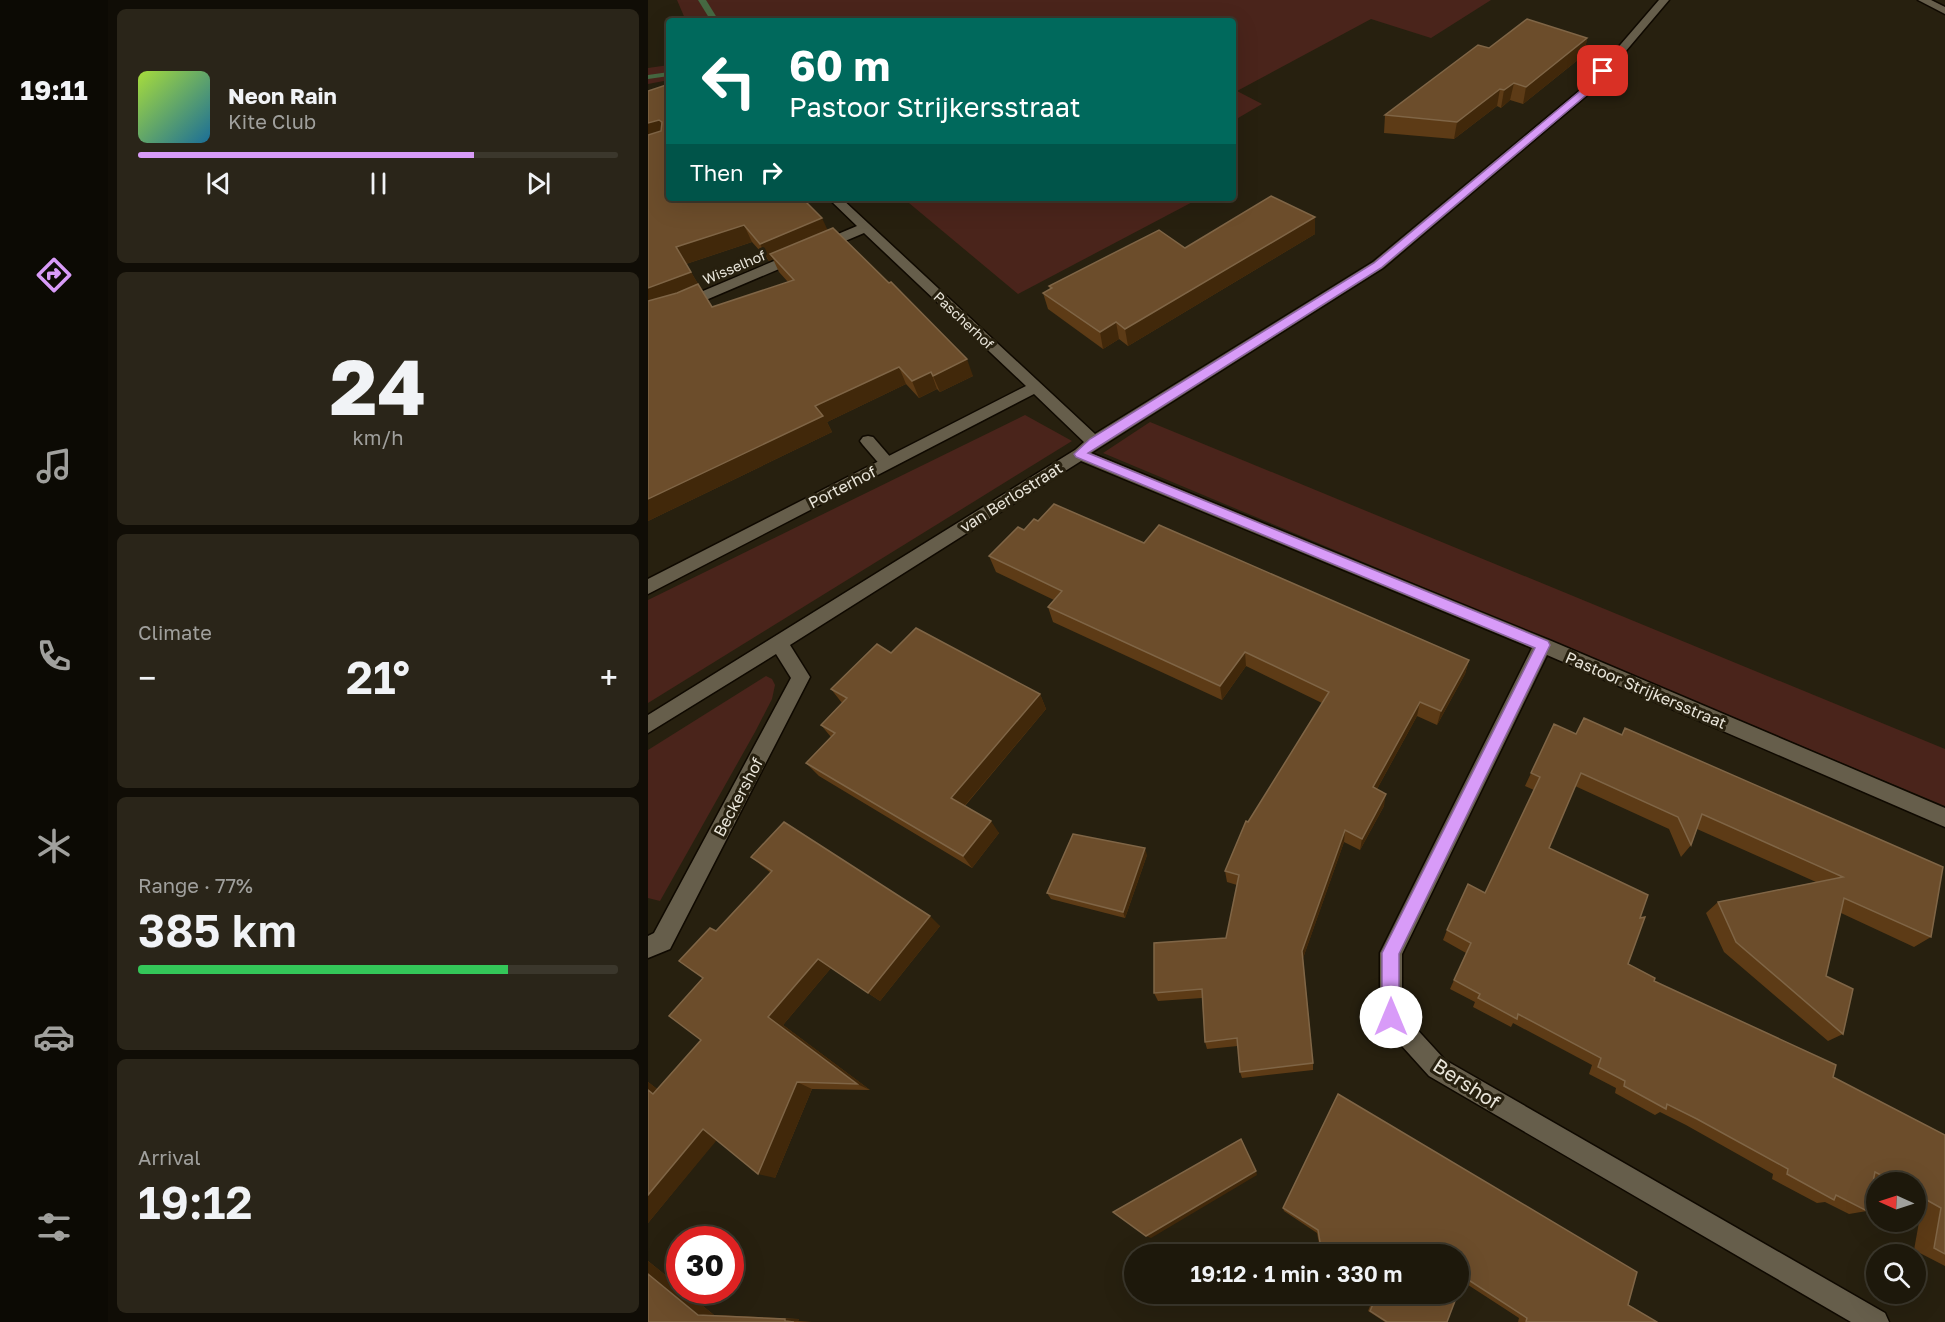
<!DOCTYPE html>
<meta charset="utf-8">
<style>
:root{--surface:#1d180b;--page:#2a2519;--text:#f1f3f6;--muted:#a0a09d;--line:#3b372c;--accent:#d89bf8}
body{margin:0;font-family:"Golos Text",sans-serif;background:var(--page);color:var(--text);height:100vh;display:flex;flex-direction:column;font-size:22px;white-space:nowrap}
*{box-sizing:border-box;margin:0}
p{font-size:20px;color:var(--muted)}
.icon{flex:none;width:33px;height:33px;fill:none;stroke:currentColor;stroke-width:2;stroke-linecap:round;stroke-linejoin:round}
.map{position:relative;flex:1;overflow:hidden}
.details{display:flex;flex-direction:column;gap:9px;padding:9px;background:#100d06;width:540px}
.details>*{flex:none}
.guide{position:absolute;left:18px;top:18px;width:570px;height:183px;border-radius:6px;box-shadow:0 6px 24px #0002,0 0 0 2px var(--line);background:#00695c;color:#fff;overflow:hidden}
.needle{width:39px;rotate:273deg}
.buttons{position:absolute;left:1218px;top:1172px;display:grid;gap:12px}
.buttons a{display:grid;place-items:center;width:60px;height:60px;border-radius:50%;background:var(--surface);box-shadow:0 6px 24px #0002,0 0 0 2px var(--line);font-size:30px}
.speed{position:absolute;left:18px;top:1226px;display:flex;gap:12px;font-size:30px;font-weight:700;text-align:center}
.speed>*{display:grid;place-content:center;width:78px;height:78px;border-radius:50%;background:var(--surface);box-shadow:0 6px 24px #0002,0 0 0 2px var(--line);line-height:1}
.speed .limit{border:9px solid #d22;background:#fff;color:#111}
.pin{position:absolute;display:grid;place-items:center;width:51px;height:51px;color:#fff;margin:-26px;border-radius:12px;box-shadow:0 3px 9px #0006}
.me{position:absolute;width:66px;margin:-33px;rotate:0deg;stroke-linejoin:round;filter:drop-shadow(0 0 4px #0008)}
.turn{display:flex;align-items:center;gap:21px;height:126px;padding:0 24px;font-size:27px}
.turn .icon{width:78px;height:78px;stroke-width:2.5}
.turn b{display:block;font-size:42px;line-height:51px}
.then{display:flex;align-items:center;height:57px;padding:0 24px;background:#0003;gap:12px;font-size:22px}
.big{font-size:45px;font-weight:600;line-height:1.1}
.details .widget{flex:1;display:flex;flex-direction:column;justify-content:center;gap:9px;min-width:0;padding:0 21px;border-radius:9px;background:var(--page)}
.details .dial{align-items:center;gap:0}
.dial b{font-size:78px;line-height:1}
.song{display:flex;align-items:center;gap:18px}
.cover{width:72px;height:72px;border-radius:9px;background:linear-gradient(135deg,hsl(80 70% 55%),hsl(200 70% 35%))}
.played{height:6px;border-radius:3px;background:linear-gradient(90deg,var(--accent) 70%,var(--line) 70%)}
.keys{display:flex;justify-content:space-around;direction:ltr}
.heat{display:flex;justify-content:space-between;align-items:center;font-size:33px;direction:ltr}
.charge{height:9px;border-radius:4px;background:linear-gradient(90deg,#34c759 77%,var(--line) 0)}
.trip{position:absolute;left:476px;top:1244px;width:345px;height:60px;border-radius:30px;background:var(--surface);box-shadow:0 6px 24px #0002,0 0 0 2px var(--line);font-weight:600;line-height:60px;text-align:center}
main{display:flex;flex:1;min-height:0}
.dock{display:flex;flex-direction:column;width:108px;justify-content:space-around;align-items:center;background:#0c0a04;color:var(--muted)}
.dock .icon{width:42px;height:42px}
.dock .selected{color:var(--accent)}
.dock b{font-size:27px;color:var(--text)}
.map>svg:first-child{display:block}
</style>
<main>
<nav class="dock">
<b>19:11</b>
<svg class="icon selected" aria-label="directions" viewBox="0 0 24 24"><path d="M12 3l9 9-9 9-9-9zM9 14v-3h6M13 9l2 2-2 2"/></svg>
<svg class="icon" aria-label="music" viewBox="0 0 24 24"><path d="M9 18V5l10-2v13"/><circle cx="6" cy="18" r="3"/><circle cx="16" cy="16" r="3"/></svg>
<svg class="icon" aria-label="phone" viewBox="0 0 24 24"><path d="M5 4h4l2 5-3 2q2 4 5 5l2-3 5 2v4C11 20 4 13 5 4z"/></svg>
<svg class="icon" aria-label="climate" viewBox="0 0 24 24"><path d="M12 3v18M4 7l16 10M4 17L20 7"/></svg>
<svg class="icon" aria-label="car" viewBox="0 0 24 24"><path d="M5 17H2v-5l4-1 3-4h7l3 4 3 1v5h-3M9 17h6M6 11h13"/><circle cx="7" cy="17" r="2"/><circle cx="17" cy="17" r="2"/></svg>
<svg class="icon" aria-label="filters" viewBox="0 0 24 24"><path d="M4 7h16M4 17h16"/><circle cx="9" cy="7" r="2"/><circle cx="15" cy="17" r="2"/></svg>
</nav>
<section class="details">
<div class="widget">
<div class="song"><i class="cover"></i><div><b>Neon Rain</b><p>Kite Club</p></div></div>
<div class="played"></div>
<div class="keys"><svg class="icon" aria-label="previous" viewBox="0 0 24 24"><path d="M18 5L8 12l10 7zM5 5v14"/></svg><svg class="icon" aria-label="pause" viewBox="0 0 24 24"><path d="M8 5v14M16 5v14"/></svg><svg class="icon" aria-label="next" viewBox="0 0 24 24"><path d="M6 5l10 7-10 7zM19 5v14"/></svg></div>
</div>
<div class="widget dial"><b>24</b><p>km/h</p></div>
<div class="widget"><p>Climate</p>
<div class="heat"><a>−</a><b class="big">21°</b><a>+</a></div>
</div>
<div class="widget"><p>Range · 77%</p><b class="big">385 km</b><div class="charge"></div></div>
<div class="widget"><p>Arrival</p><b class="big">19:12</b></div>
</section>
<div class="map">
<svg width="1297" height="1322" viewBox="0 0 1297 1322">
<rect width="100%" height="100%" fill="#27200f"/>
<!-- green -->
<g fill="#4a241b">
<path d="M29 0H843L783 38 723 19 589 91 614 104 585 121V21H38Z"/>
<path d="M21 65V80L0 84V68Z"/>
<path d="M255 198H552L370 294Z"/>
<path d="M377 415 424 441 0 703V600Z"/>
<path d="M502 422 1297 749V806L455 453Z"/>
<path d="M118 676 124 679 127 685 124 699 107 732 12 901 0 898V750Z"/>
</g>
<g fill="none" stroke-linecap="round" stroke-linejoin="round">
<!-- stream -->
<g fill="#466942" fill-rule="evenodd">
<path d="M50 0H58L71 21H63Z"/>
<path d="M21 72V76L0 79V75Z"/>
</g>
<defs>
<path id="service" d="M220 436 225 437 244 459 247 463 244 467H234L215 445 212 441 215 437Z"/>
<g id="minor">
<path d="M1011 0H1021L944 91 735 268 443 453 901 640 1297 808V827L899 655 754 954V1013L797 1060 1237 1313 1241 1322H1203L781 1076 735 1025 732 1017V953L884 648 433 461 142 645 162 677 22 949 0 958V936L6 933 143 678 128 654 0 733V715L427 450 436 442 386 394 0 594V579L378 386 216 233 39 308 0 319V311L29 302 209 226 180 198H193L447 434 725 262 936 87Z"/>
<path d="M1270 0H1283L1297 7V14Z"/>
</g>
</defs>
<!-- service casing -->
<use href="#service" stroke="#0f0900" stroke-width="3"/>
<!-- minor casing -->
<use href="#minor" stroke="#0f0900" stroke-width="3"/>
<!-- service -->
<use href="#service" fill="#665e4b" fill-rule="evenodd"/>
<!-- minor -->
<use href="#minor" fill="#665e4b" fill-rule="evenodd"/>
</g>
<!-- wall -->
<g fill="#5d3b16" fill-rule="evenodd">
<path d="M939 38 936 55 875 104 862 100 853 108 849 106 806 139 736 133 737 115 841 48Z"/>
<path d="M0 91 180 231 325 376 292 392 289 389 271 398 258 384 179 422 184 432 0 521ZM104 242 121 261 125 259 131 272 140 282 64 307 38 264Z"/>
<path d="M667 217V234L480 346 471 339 455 349 400 309 395 293 402 289 401 286 537 248Z"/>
<path d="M390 521 496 543 821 660 817 674 789 725 769 716 729 789 736 806 712 850 696 842 655 958 665 1063V1070L594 1078 592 1072 590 1046 559 1049 557 1042 554 998 510 1001 506 993 578 938 589 885 579 882 577 871 600 822 674 703 598 666 574 700 405 622 400 607 406 600 348 572 341 556 376 530Z"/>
<path d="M243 653 392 694 398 709 317 806 351 833 324 868 171 776 158 763 183 737 173 725 194 703 183 689Z"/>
<path d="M936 718 974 735 977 728 1283 937 1266 947 1193 913 1178 976 1195 1034 1180 1041 1076 952 1058 913 1070 902 1168 882 1049 829 1043 845 1033 857 1021 829 927 786 901 848 992 918 980 964 1006 981 1185 1077 1297 1135V1266L1266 1250 1273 1211 1268 1208V1182H1228V1186L1225 1184 1219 1211 1201 1214 1177 1202 1169 1203 1124 1179 1125 1174 1038 1125 1012 1112 1007 1115 967 1093 968 1088 941 1074 944 1065 865 1023 863 1027 825 1007 827 1002 802 989 818 953 795 940 799 930 837 893 886 790 877 786 906 724 928 734Z"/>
<path d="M499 855 477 918 403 899 399 893Z"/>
<path d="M103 857 292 926 232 1001 183 968 135 1025 222 1090 164 1089 127 1178 68 1140 0 1223V1082L9 1089 53 1040 55 978 123 873Z"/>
<path d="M690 1094 989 1272 980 1305 1009 1322H870L871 1318 814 1281 810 1292V1254H673L669 1233 636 1211 635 1208Z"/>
<path d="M0 1261 32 1287V1290H35L66 1315 151 1319 150 1321 164 1322H0Z"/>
<path d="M722 1293H810L799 1322H737L720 1311 726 1296Z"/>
</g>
<!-- shaded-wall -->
<g fill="#41280a">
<path d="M939 38 936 55 875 104 878 87Z"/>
<path d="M866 83 862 100 853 108 856 90Z"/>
<path d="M852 89 849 106 806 139 809 122Z"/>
<path d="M11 120 20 137 0 143V123Z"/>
<path d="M667 217V234L480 346 477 329Z"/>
<path d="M174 218 182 235 122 254 125 259 121 261 112 244Z"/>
<path d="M96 225 104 242 38 264 28 247Z"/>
<path d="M43 272 53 289 0 309V288Z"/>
<path d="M468 322 471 339 455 349 452 332Z"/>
<path d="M319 359 325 376 292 392 285 376Z"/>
<path d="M251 367 258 384 179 422 184 432 0 521V499L167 406Z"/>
<path d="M283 372 289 389 271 398 264 381Z"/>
<path d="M597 652 598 666 574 700 572 686Z"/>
<path d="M821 660 817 674 789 725 793 711Z"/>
<path d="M392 694 398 709 312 811 303 798Z"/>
<path d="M772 702 769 716 723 800 725 787Z"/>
<path d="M738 794 736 806 712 850 714 839Z"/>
<path d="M343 821 351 833 324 868 315 856Z"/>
<path d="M697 830 696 842 654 961V951Z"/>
<path d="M497 848 499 855 477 918 475 912Z"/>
<path d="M282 916 292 926 232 1001 220 993Z"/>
<path d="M170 959 183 968 135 1025 222 1090 209 1084 120 1017Z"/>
<path d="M0 1082 24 1100 5 1094 0 1090Z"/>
<path d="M149 1082 164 1089 127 1178 110 1174Z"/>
<path d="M55 1129 73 1135 0 1223V1195Z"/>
<path d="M608 1171 609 1175 503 1238 498 1236Z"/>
<path d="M0 1261 32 1287V1290H35L66 1315H50L0 1274Z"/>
<path d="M137 1319H151L150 1321H137Z"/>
</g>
<!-- building -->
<g fill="#6c4d2b" stroke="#7f6546" stroke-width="1.5">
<path d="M879 19 939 38 878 87 866 83 856 90 852 89 809 122 737 115 830 45 841 48Z"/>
<path d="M21 84V198H154L174 218 112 244 96 225 28 247 43 272 0 288V135L13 131 14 122 11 120 0 123V91Z"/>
<path d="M623 196 667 217 477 329 468 322 452 332 395 293 404 288 401 286 511 230 537 248Z"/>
<path d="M185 228 241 283 243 282 319 359 285 376 283 372 264 381 251 367 167 406 175 416 0 499V301L29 293 50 284 64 307 146 280 122 254Z"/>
<path d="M406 504 496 543 511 525 821 660 793 711 772 702 725 787 738 794 714 839 697 830 654 951 665 1063 592 1072 589 1038 557 1042 554 989 506 993V943L578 938 591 875 577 871 598 821 600 822 681 692 597 652 572 686 400 607 414 591 341 556 370 527 376 530 386 519 390 521Z"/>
<path d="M268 628 392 694 303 798 343 821 315 856 158 763 187 733 173 725 199 698 183 689 229 644 243 653Z"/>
<path d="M936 718 974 735 977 728 1295 867 1283 937 1196 898 1178 976 1205 989 1195 1034 1088 942 1070 902 1195 877 1054 814 1043 845 1030 817 933 773 901 848 1000 895 992 918 997 917 980 964 1007 978 1006 981 1188 1065 1185 1077 1297 1135V1254L1286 1248 1293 1208 1268 1194V1182H1246L1227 1172 1219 1211 1188 1195 1186 1200 1139 1174 1140 1169 1049 1119 1019 1104 1018 1109 976 1086 977 1081 950 1067 953 1058 870 1014 869 1019 830 998 832 994 806 980 823 943 799 930 820 884 837 893 892 777 883 773 906 724 928 734Z"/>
<path d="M136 822 282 916 220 993 170 959 120 1017 209 1084 149 1082 110 1174 55 1129 0 1195V1090L5 1094 53 1040 21 1016 55 978 31 961 62 928 68 931 124 871 103 857Z"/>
<path d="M425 834 497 848 475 912 399 893Z"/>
<path d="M690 1094 989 1272 980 1305 1009 1322H878L879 1318 816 1277 810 1292V1254H674L670 1230 635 1208Z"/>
<path d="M593 1139 608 1171 498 1236 465 1212Z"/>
<path d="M0 1274 50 1315 137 1319V1321L146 1322H0Z"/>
<path d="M725 1293H810L799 1322H739L722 1311 729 1295Z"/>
</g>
<!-- route -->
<path fill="#d89bf8" stroke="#8c65a1" stroke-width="1.5" d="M952 70 959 71 943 91 733 268 440 453 900 641 902 645 751 954V1017L749 1023 743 1025 737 1023 734 1017V953L737 947 887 648 428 457 426 454 442 439 726 263 937 87Z"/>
<g text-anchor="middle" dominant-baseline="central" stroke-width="6" stroke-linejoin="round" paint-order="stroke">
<!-- far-street labels -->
<g font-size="14" fill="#e9e5da" stroke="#27200f">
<text transform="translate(86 267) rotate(-23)">Wisselhof</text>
<text transform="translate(316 320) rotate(43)">Pascherhof</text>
</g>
<!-- street labels -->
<g font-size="16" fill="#e9e5da" stroke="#27200f">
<text transform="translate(194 487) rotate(-27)">Porterhof</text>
<text transform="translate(363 497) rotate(-32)">van Berlostraat</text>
<text transform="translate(998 690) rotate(23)">Pastoor Strijkersstraat</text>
<text transform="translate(90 797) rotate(-62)">Beckershof</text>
</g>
<!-- near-street labels -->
<g font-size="20" fill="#e9e5da" stroke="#27200f">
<text transform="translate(819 1083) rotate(33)">Bershof</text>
</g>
</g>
</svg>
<div class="buttons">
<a><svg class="needle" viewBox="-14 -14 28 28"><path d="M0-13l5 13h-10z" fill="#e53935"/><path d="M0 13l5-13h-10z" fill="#a0a09d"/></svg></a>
<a><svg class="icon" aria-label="search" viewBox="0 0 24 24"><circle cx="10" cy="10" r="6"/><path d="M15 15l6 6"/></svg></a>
</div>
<div class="speed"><div class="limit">30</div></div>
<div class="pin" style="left:955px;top:71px;background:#d93025"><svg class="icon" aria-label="arrive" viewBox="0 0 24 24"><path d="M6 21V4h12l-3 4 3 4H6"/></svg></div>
<svg class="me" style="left:743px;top:1017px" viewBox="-20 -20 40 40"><circle r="19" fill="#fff"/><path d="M0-13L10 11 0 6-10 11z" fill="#d89bf8"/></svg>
<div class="trip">19:12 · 1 min · 330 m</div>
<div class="guide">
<div class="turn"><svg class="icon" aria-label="left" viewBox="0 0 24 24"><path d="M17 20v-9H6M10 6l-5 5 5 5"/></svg><div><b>60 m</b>Pastoor Strijkersstraat</div></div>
<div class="then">Then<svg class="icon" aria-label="right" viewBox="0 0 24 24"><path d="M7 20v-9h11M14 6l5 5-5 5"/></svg></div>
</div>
</div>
</main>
